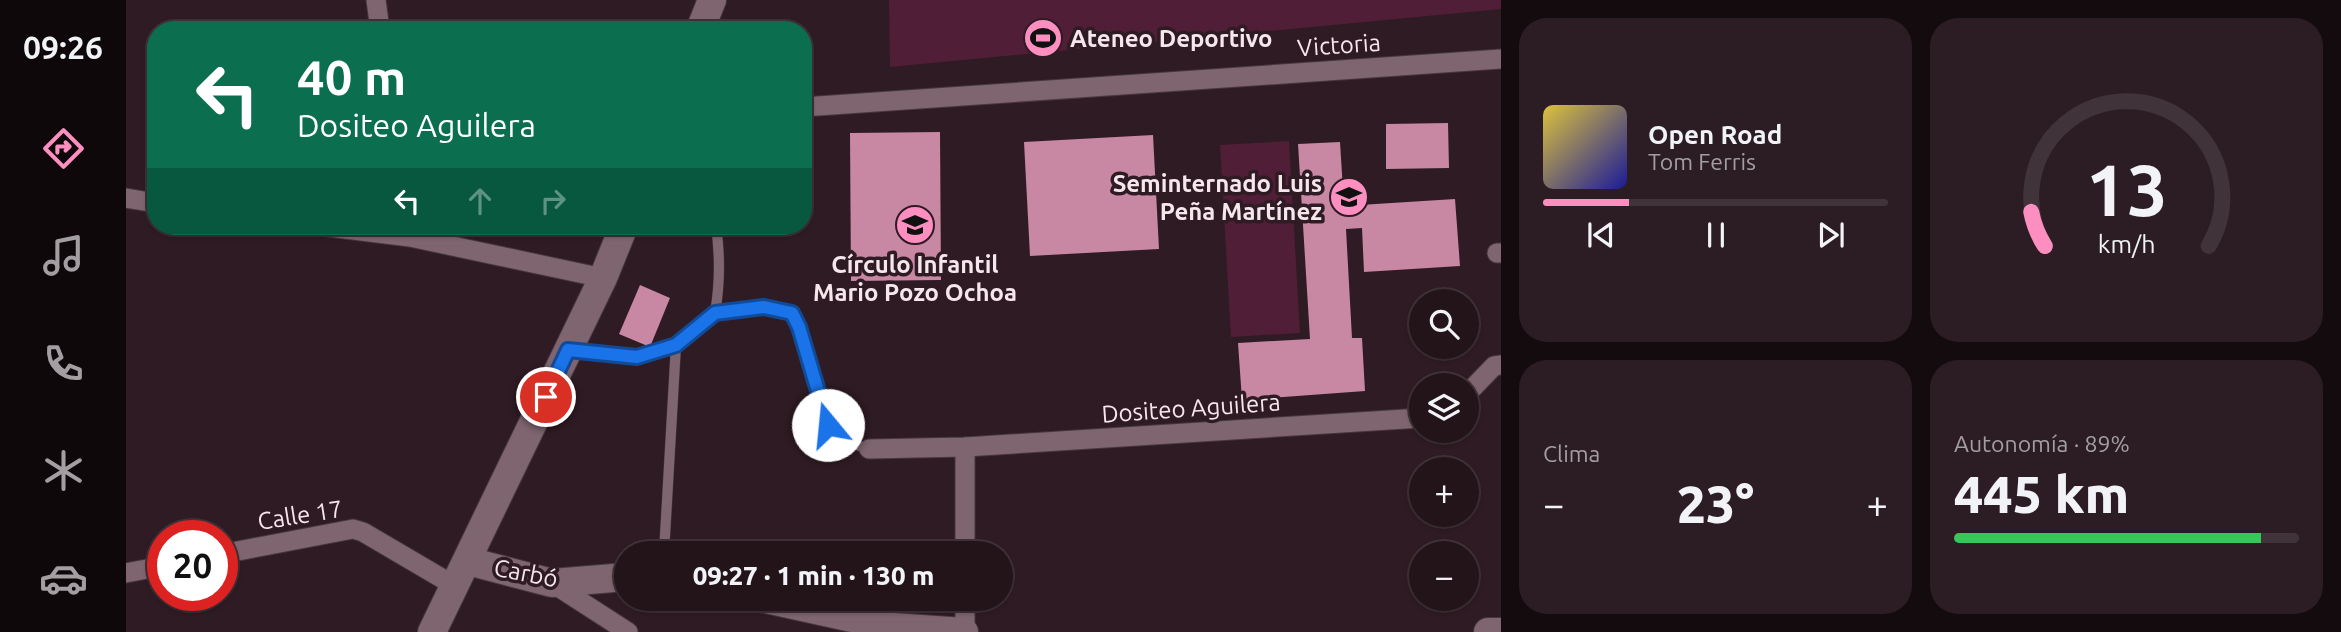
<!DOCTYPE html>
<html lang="es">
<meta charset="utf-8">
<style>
:root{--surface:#23141a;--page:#2b1d23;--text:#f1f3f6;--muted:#a39ea2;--line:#403339;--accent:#fd8ec0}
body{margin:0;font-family:Ubuntu,sans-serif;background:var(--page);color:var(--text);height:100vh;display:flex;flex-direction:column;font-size:26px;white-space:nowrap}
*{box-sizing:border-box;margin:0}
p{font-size:23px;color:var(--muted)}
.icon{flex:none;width:38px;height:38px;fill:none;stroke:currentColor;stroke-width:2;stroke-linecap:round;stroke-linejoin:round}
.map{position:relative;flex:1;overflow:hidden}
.drawer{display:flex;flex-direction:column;gap:18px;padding:18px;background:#130b0e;width:840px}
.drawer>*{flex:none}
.hud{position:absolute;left:21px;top:21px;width:665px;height:214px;border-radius:28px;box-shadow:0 2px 5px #0004,0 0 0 2px var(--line);background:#0b6e4f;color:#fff;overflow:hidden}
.controls{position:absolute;left:1283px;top:289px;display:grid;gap:14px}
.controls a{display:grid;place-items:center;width:70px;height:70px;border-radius:50%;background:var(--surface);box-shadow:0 2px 5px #0004,0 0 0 2px var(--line);font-size:35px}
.speed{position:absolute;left:21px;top:520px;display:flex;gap:14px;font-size:35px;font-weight:700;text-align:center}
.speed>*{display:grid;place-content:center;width:91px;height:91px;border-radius:50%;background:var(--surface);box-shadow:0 2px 5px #0004,0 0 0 2px var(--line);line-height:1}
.speed .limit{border:10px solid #d22;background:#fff;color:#111}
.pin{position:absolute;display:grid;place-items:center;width:60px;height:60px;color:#fff;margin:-30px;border:4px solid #fff;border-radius:50%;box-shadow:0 2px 7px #0007}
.me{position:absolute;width:77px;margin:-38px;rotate:343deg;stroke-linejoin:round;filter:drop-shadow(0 0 5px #0008)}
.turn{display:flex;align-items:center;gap:24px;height:147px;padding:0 35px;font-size:32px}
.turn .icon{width:91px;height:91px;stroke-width:2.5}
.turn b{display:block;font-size:49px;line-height:60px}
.lanes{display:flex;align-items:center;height:66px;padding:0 35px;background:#0003;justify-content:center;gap:35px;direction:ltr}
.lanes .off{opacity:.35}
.big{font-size:52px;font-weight:800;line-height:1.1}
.drawer .widget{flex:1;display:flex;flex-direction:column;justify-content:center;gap:10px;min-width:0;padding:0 24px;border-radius:28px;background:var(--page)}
.drawer .dial{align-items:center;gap:0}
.dial svg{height:182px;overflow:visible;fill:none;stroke:var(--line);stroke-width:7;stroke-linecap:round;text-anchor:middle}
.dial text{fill:var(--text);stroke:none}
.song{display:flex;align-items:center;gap:21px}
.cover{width:84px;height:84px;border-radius:10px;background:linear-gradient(135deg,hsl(50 70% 55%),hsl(240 70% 35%))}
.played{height:7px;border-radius:4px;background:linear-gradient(90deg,var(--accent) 25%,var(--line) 25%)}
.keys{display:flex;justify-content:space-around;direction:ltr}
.heat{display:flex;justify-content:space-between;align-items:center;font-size:38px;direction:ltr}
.charge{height:10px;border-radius:5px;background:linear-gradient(90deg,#34c759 89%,var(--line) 0)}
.drawer .tiles{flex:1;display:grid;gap:18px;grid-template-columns:repeat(2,1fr)}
.trip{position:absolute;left:488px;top:541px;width:399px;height:70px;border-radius:35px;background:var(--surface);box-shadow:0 2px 5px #0004,0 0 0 2px var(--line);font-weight:800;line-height:70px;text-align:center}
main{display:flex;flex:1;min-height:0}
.menu{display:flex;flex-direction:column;width:126px;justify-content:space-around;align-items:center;background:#0e080a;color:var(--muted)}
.menu .icon{width:49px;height:49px}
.menu .selected{color:var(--accent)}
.menu b{font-size:32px;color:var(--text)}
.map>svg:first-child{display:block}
</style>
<main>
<nav class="menu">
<b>09:26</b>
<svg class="icon selected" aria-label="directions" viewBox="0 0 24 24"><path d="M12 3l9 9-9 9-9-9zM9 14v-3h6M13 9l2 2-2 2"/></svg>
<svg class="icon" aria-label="music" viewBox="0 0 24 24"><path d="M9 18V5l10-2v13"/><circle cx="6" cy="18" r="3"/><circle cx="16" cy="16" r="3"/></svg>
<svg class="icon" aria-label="phone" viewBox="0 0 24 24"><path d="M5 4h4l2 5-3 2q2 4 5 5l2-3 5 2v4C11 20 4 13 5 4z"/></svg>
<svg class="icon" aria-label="climate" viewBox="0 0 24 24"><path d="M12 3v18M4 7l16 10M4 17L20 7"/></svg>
<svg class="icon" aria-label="car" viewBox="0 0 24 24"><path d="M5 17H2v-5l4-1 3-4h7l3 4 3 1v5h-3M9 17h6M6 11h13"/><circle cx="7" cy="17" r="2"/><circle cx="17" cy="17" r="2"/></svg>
</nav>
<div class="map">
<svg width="1375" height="632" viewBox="0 0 1375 632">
<rect width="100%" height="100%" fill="#2f1b23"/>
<!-- green -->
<g fill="#501e36">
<path d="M763 0H1375V9L764 67Z"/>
<path d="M1163 141 1174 333 1105 337 1094 145Z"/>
</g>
<!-- building -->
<g fill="#c887a3">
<path d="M1322 123 1323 168 1260 169V124Z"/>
<path d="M814 132 815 280 725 281 724 133Z"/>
<path d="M1027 135 1033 249 904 256 898 142Z"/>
<path d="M1214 142 1218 206 1329 199 1334 266 1238 272 1236 228 1220 229 1226 338H1236L1239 391 1116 400 1112 343 1184 339 1172 144Z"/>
<path d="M514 285 544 298 524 347 493 334Z"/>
</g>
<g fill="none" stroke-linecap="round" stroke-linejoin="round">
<defs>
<g id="lane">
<path d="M589 313C594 284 594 254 590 226"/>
<path d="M444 350 511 357 550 345 589 313 638 307 666 313 673 327 702 425 724 443 743 449"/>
<path d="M538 553 550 345"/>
</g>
<g id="street">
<path d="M250 0 254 30"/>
<path d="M677 107 1375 59"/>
<path d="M0 198 30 203"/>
<path d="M195 226 284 237 477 278"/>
<path d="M1371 253H1375"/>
<path d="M1340 395 1368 366 1375 365"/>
<path d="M839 447V553"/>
<path d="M743 449 839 447 1295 418"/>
<path d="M96 554 227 529 237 532 329 586"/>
<path d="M0 573 37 566"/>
<path d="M426 583 502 632"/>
<path d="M839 598V632"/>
</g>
<g id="secondary">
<path d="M574 30 586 0"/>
<path d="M342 561 426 583 500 577"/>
<path d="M635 598 767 627 838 632"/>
<path d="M306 632 477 278 498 226"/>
<path d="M1362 632H1375"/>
</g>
</defs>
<!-- lane casing -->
<use href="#lane" stroke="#47373e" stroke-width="11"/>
<!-- street casing -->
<use href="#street" stroke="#47373e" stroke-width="21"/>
<!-- secondary casing -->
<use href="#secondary" stroke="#47373e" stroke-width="30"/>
<!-- lane -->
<use href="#lane" stroke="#7e656f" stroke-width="10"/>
<!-- street -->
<use href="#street" stroke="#7e656f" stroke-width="19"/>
<!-- secondary -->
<use href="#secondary" stroke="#7e656f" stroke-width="28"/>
</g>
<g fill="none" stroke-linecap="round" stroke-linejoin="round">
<defs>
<path id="route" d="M420 397 442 350 511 357 550 345 589 313 638 307 666 313 673 327 702 425"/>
</defs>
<!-- route casing -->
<use href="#route" stroke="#114b97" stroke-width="18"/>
<!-- route -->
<use href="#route" stroke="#1a73e8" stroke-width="12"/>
</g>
<!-- icons -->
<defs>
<symbol id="stadium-disc" viewBox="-11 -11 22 22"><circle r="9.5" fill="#fd8ec0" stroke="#2f1b23"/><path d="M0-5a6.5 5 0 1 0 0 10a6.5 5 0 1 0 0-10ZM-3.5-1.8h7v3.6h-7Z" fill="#111"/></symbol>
<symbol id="school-disc" viewBox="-11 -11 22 22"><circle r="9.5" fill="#fd8ec0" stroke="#2f1b23"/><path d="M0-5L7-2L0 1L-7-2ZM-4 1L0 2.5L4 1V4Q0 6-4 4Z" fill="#111"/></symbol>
</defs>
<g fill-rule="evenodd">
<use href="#stadium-disc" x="895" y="16" width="44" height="44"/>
<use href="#school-disc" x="1201" y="175" width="44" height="44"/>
<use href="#school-disc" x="767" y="203" width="44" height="44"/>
</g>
<g text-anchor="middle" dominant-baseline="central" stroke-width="7" stroke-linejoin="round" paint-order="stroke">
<!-- poi labels -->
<g font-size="24" font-weight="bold" fill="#f6e7ed" stroke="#2f1b23" text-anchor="start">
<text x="944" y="38">Ateneo Deportivo</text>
<text x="1196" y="183" text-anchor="end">Seminternado Luis<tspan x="1196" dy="28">Peña Martínez</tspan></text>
<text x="789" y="264" text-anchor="middle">Círculo Infantil<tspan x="789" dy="28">Mario Pozo Ochoa</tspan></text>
</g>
<!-- street labels -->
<g font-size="24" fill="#f6e7ed" stroke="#2f1b23">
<text transform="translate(1213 45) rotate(-4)">Victoria</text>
<text transform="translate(1065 408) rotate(-4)">Dositeo Aguilera</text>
<text transform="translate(174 515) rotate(-9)">Calle 17</text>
<text transform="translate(400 573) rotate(11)">Carbó</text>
</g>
</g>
</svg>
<div class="controls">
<a><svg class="icon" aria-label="search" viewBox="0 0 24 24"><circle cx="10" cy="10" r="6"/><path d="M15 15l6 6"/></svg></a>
<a><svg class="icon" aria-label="layers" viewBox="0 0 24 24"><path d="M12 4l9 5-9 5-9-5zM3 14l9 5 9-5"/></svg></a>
<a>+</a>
<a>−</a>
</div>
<div class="speed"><div class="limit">20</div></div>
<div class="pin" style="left:420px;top:397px;background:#d93025"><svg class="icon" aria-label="arrive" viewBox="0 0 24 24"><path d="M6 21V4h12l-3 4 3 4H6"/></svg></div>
<svg class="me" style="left:702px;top:425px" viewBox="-20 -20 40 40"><circle r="19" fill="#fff"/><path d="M0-13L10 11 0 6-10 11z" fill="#1a73e8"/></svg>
<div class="trip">09:27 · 1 min · 130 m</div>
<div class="hud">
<div class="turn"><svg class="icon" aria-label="left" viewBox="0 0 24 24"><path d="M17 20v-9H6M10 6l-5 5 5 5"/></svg><div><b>40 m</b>Dositeo Aguilera</div></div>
<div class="lanes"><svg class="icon" aria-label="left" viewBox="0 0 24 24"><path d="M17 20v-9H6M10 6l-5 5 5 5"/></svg><svg class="icon off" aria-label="ahead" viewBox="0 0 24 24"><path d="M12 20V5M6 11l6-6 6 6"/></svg><svg class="icon off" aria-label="right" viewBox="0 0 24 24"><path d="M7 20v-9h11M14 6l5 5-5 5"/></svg></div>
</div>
</div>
<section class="drawer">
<div class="tiles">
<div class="widget">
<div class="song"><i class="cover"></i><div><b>Open Road</b><p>Tom Ferris</p></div></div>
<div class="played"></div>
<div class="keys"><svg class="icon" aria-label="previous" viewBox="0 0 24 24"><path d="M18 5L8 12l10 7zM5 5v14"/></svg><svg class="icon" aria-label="pause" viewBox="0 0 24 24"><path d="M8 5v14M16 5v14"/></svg><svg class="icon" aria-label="next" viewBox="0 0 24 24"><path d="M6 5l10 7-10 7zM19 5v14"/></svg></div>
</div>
<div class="widget dial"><svg viewBox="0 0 100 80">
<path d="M14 69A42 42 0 1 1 86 69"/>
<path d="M14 69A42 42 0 0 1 8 54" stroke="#fd8ec0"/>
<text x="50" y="56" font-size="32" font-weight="700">13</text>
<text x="50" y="72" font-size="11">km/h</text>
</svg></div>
<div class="widget"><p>Clima</p>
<div class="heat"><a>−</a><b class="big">23°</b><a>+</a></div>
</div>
<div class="widget"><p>Autonomía · 89%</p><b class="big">445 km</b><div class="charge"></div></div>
</div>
</section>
</main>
